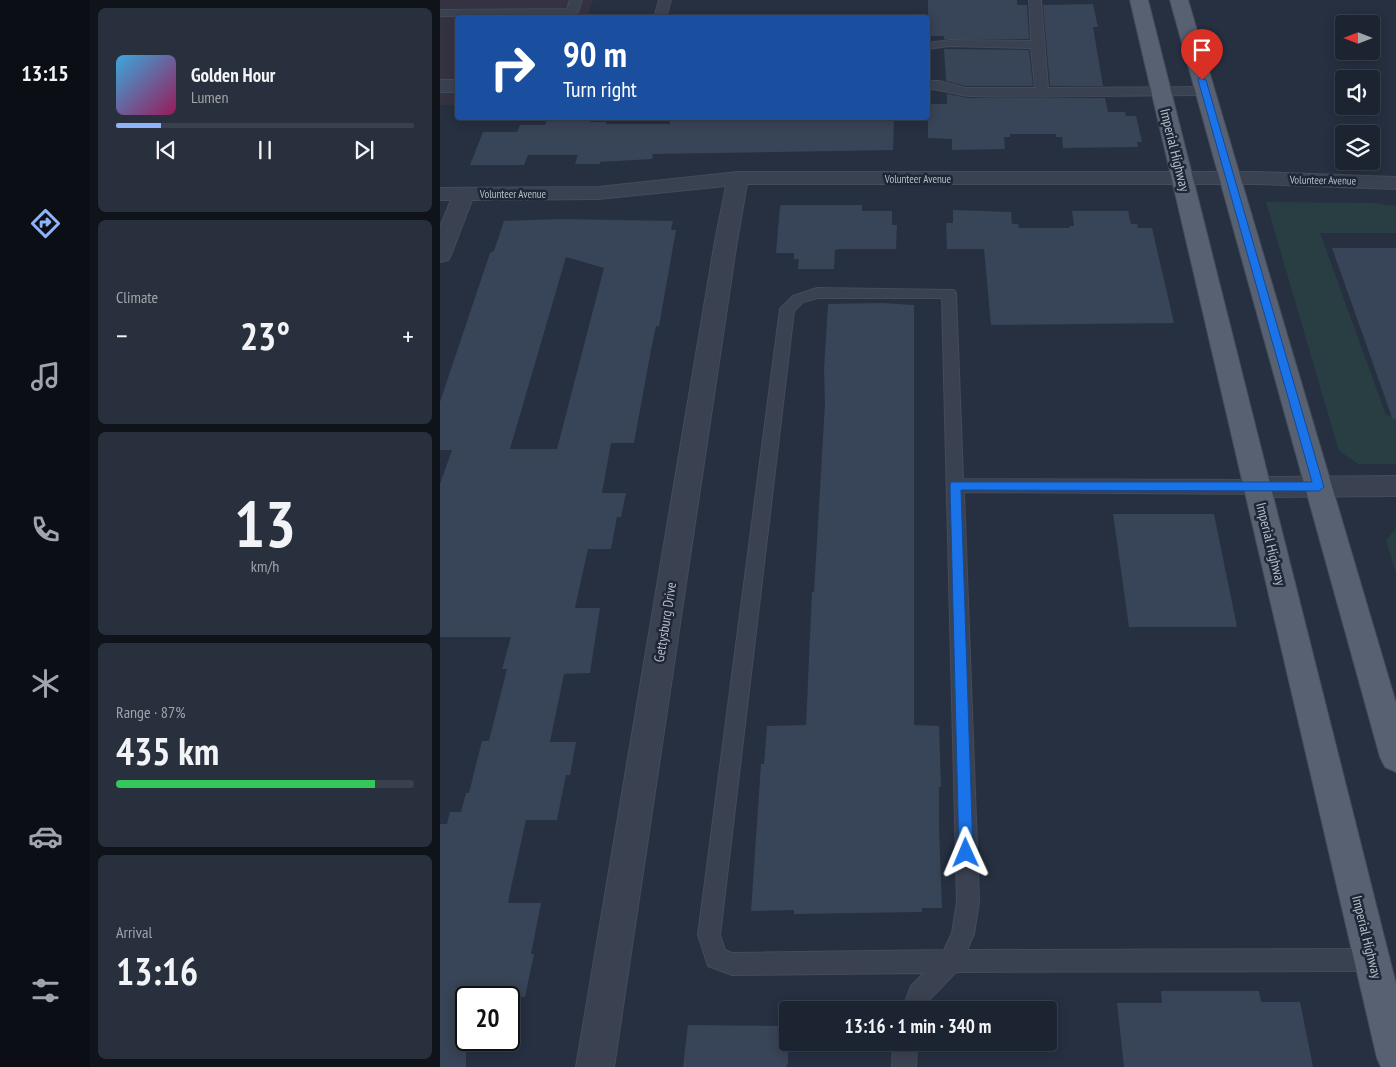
<!DOCTYPE html>
<meta charset="utf-8">
<style>
:root{--surface:#1c2431;--page:#29303d;--text:#f1f3f6;--muted:#a0a4ab;--line:#3a414d;--accent:#8fb3f8}
body{margin:0;font-family:"PT Sans Narrow",sans-serif;background:var(--page);color:var(--text);height:100vh;display:flex;flex-direction:column;font-size:19px;white-space:nowrap}
*{box-sizing:border-box;margin:0}
p{font-size:16px;color:var(--muted)}
.icon{flex:none;width:28px;height:28px;fill:none;stroke:currentColor;stroke-width:2;stroke-linecap:round;stroke-linejoin:round}
.map{position:relative;flex:1;overflow:hidden}
.details{display:flex;flex-direction:column;gap:8px;padding:8px;background:#0f141b;width:350px}
.details>*{flex:none}
.banner{position:absolute;left:15px;top:15px;width:475px;height:105px;border-radius:5px;box-shadow:0 2px 12px #0003,0 0 0 1px var(--line);background:#1a4fa0;color:#fff;overflow:hidden}
.needle{width:32px;rotate:270deg}
.buttons{position:absolute;left:895px;top:15px;display:grid;gap:10px}
.buttons a{display:grid;place-items:center;width:45px;height:45px;border-radius:5px;background:var(--surface);box-shadow:0 2px 12px #0003,0 0 0 1px var(--line);font-size:25px}
.speed{position:absolute;left:15px;top:986px;display:flex;gap:10px;font-size:25px;font-weight:700;text-align:center}
.speed>*{display:grid;place-content:center;width:65px;height:65px;border-radius:50%;background:var(--surface);box-shadow:0 2px 12px #0003,0 0 0 1px var(--line);line-height:1}
.speed .limit{border:2px solid #111;border-radius:8px;background:#fff;color:#111}
.pin{position:absolute;display:grid;place-items:center;width:42px;height:42px;color:#fff;margin:-51px -21px;border-radius:50% 50% 50% 0;rotate:-45deg;box-shadow:0 0 5px #0007}
.pin .icon{rotate:45deg}
.me{position:absolute;width:55px;margin:-28px;rotate:359deg;stroke-linejoin:round;filter:drop-shadow(0 0 4px #0008)}
.turn{display:flex;align-items:center;gap:18px;height:105px;padding:0 25px;font-size:22px}
.turn .icon{width:65px;height:65px;stroke-width:2.5}
.turn b{display:block;font-size:35px;line-height:42px}
.big{font-size:38px;font-weight:600;line-height:1.1}
.details .card{flex:1;display:flex;flex-direction:column;justify-content:center;gap:8px;min-width:0;padding:0 18px;border-radius:8px;background:var(--page)}
.details .dial{align-items:center;gap:0}
.dial b{font-size:65px;line-height:1}
.song{display:flex;align-items:center;gap:15px}
.cover{width:60px;height:60px;border-radius:8px;background:linear-gradient(135deg,hsl(200 70% 55%),hsl(330 70% 35%))}
.played{height:5px;border-radius:2px;background:linear-gradient(90deg,var(--accent) 15%,var(--line) 15%)}
.keys{display:flex;justify-content:space-around;direction:ltr}
.heat{display:flex;justify-content:space-between;align-items:center;font-size:28px;direction:ltr}
.charge{height:8px;border-radius:4px;background:linear-gradient(90deg,#34c759 87%,var(--line) 0)}
.trip{position:absolute;left:339px;top:1001px;width:278px;height:50px;border-radius:5px;background:var(--surface);box-shadow:0 2px 12px #0003,0 0 0 1px var(--line);font-weight:600;line-height:50px;text-align:center}
main{display:flex;flex:1;min-height:0}
.tab-bar{display:flex;flex-direction:column;width:90px;justify-content:space-around;align-items:center;background:#0b0e14;color:var(--muted)}
.tab-bar .icon{width:35px;height:35px}
.tab-bar .active{color:var(--accent)}
.tab-bar b{font-size:22px;color:var(--text)}
.map>svg:first-child{display:block}
</style>
<main>
<nav class="tab-bar">
<b>13:15</b>
<svg class="icon active" aria-label="directions" viewBox="0 0 24 24"><path d="M12 3l9 9-9 9-9-9zM9 14v-3h6M13 9l2 2-2 2"/></svg>
<svg class="icon" aria-label="music" viewBox="0 0 24 24"><path d="M9 18V5l10-2v13"/><circle cx="6" cy="18" r="3"/><circle cx="16" cy="16" r="3"/></svg>
<svg class="icon" aria-label="phone" viewBox="0 0 24 24"><path d="M5 4h4l2 5-3 2q2 4 5 5l2-3 5 2v4C11 20 4 13 5 4z"/></svg>
<svg class="icon" aria-label="climate" viewBox="0 0 24 24"><path d="M12 3v18M4 7l16 10M4 17L20 7"/></svg>
<svg class="icon" aria-label="car" viewBox="0 0 24 24"><path d="M5 17H2v-5l4-1 3-4h7l3 4 3 1v5h-3M9 17h6M6 11h13"/><circle cx="7" cy="17" r="2"/><circle cx="17" cy="17" r="2"/></svg>
<svg class="icon" aria-label="filters" viewBox="0 0 24 24"><path d="M4 7h16M4 17h16"/><circle cx="9" cy="7" r="2"/><circle cx="15" cy="17" r="2"/></svg>
</nav>
<section class="details">
<div class="card">
<div class="song"><i class="cover"></i><div><b>Golden Hour</b><p>Lumen</p></div></div>
<div class="played"></div>
<div class="keys"><svg class="icon" aria-label="previous" viewBox="0 0 24 24"><path d="M18 5L8 12l10 7zM5 5v14"/></svg><svg class="icon" aria-label="pause" viewBox="0 0 24 24"><path d="M8 5v14M16 5v14"/></svg><svg class="icon" aria-label="next" viewBox="0 0 24 24"><path d="M6 5l10 7-10 7zM19 5v14"/></svg></div>
</div>
<div class="card"><p>Climate</p>
<div class="heat"><a>−</a><b class="big">23°</b><a>+</a></div>
</div>
<div class="card dial"><b>13</b><p>km/h</p></div>
<div class="card"><p>Range · 87%</p><b class="big">435 km</b><div class="charge"></div></div>
<div class="card"><p>Arrival</p><b class="big">13:16</b></div>
</section>
<div class="map">
<svg width="956" height="1067" viewBox="0 0 956 1067">
<rect width="100%" height="100%" fill="#263041"/>
<!-- medical -->
<path fill="#353242" d="M0 0H153L147 17 18 18 17 105H0Z"/>
<!-- green -->
<g fill="#283e42">
<path d="M826 202 934 203 956 206V233H880L946 415 956 416V464H918L899 451Z"/>
<path d="M956 528V573L946 541Z"/>
</g>
<!-- building -->
<g fill="#384457" fill-rule="evenodd">
<path d="M488 0H577V5H587L589 39H504V36H488Z"/>
<path d="M653 4 658 27H653L663 86H610L603 5Z"/>
<path d="M504 49 589 50 593 86H526L506 81Z"/>
<path d="M507 94 529 98H665L668 112H685L686 116H696L702 142H697L698 147 623 148 622 137H616V134H570V137H564L565 149 512 150V139L488 138V104H507Z"/>
<path d="M250 118H454L453 150 213 154 212 159 160 162V164H135L138 155H88L84 165H30L43 132H77L80 125H105L107 119H150V122H166V124H230V120Z"/>
<path d="M343 205H422V211H452V225H457L456 249H400L395 250 394 269H358L359 259H354V253H336L340 206Z"/>
<path d="M513 210 571 212 572 224H578L579 228H630L629 226H634L632 211H688L691 224H697L698 228H712L734 323 551 325 544 249H507L506 223H513Z"/>
<path d="M122 219 233 221 231 230H236L219 326H216L211 350 194 443H171L162 493H186L181 517H177L171 549H148L135 608H160L150 673 124 674 110 742H136L130 775H126L117 820H86L70 892 68 903H101L91 954H94L85 997 26 998V1067H0V824H7L10 812H21L26 793H29L42 741H49L67 669H62L71 637H0V484L12 450H0V402L50 253 54 251 64 221ZM126 257 164 268 117 449H70Z"/>
<path d="M892 248H956V419L953 420Z"/>
<path d="M442 303 474 305V725L499 726 501 787H499V828L502 908H482V912L354 914V910L311 911 321 764H324L327 726 366 725 372 592H374L385 403 384 369 388 304Z"/>
<path d="M673 514H774L797 627H689Z"/>
<path d="M721 991H819L821 1002H860L873 1067H684L677 1003H722Z"/>
<path d="M248 1025 348 1026V1063L346 1067H243Z"/>
</g>
<g fill="none" stroke-linecap="round" stroke-linejoin="round">
<defs>
<g id="lane">
<path d="M130 0H142L138 12 132 15 0 16V10L127 9Z"/>
<path d="M219 0H231L226 18H214Z"/>
<path d="M589 0H601L608 88 765 87 771 91 765 95C686 95 607 98 529 96 515 95 502 89 488 89V81H499L526 88H595L591 48 509 46 488 49V43L509 40 591 41Z"/>
<path d="M377 288 514 290 516 293 523 479 817 480 823 482 825 487 823 492 817 494 524 492 539 902 534 934 527 950 932 949 940 952 943 960 940 968 932 971 516 972 488 1001 486 1010H462L471 986 484 973 292 975 268 966 258 935 340 309 353 296ZM378 298H502L517 902 512 933 504 950 292 953 285 950 280 935 354 311 363 302Z"/>
<path d="M453 1042H477L476 1067H452Z"/>
</g>
<g id="street">
<rect x="0" y="80" width="18" height="12"/>
<path d="M298 172H818L956 177V189L818 184H307L297 241 174 1067H136L275 241 286 186 158 199 32 200 11 255 8 260 0 262V227L11 200H0V188L158 187Z"/>
<path d="M956 476V496L817 497 808 494 804 487 808 480 817 477Z"/>
</g>
<g id="primary">
<path d="M690 0H708L956 984V1067H941L937 1058Z"/>
<path d="M730 0H748L956 703V772L945 767 940 757Z"/>
</g>
</defs>
<!-- lane casing -->
<use href="#lane" stroke="#444b5a" stroke-width="2"/>
<!-- street casing -->
<use href="#street" stroke="#444b5a" stroke-width="2"/>
<!-- primary casing -->
<use href="#primary" stroke="#444b5a" stroke-width="2"/>
<!-- lane -->
<use href="#lane" fill="#3a4251" fill-rule="evenodd"/>
<!-- street -->
<use href="#street" fill="#3a4251" fill-rule="evenodd"/>
<!-- primary -->
<use href="#primary" fill="#586171" fill-rule="evenodd"/>
</g>
<!-- route -->
<path fill="#1a73e8" stroke="#114b97" d="M759 78 766 80 884 487 879 491 521 490 533 853 531 858 526 860 521 858 519 853 510 485 511 482H872L758 80Z"/>
<g text-anchor="middle" dominant-baseline="central" stroke-width="5" stroke-linejoin="round" paint-order="stroke">
<!-- far-street labels -->
<g font-size="11" fill="#b7becb" stroke="#1f2736">
<text x="478" y="179">Volunteer Avenue</text>
<text transform="translate(883 180) rotate(1)">Volunteer Avenue</text>
<text x="73" y="194">Volunteer Avenue</text>
</g>
<!-- street labels -->
<g font-size="14" fill="#b7becb" stroke="#1f2736">
<text transform="translate(735 150) rotate(76)">Imperial Highway</text>
<text transform="translate(831 544) rotate(76)">Imperial Highway</text>
<text transform="translate(225 622) rotate(-81)">Gettysburg Drive</text>
<text transform="translate(927 937) rotate(76)">Imperial Highway</text>
</g>
</g>
</svg>
<div class="buttons">
<a><svg class="needle" viewBox="-14 -14 28 28"><path d="M0-13l5 13h-10z" fill="#e53935"/><path d="M0 13l5-13h-10z" fill="#a0a4ab"/></svg></a>
<a><svg class="icon" aria-label="sound" viewBox="0 0 24 24"><path d="M4 9h4l5-4v14l-5-4H4zM17 9q2 3 0 6"/></svg></a>
<a><svg class="icon" aria-label="layers" viewBox="0 0 24 24"><path d="M12 4l9 5-9 5-9-5zM3 14l9 5 9-5"/></svg></a>
</div>
<div class="speed"><div class="limit">20</div></div>
<div class="pin" style="left:762px;top:80px;background:#d93025"><svg class="icon" aria-label="arrive" viewBox="0 0 24 24"><path d="M6 21V4h12l-3 4 3 4H6"/></svg></div>
<svg class="me" style="left:526px;top:853px" viewBox="-20 -20 40 40"><path d="M0-17L14 15 0 8-14 15z" fill="#1a73e8" stroke="#fff" stroke-width="4"/></svg>
<div class="trip">13:16 · 1 min · 340 m</div>
<div class="banner">
<div class="turn"><svg class="icon" aria-label="right" viewBox="0 0 24 24"><path d="M7 20v-9h11M14 6l5 5-5 5"/></svg><div><b>90 m</b>Turn right</div></div>
</div>
</div>
</main>
